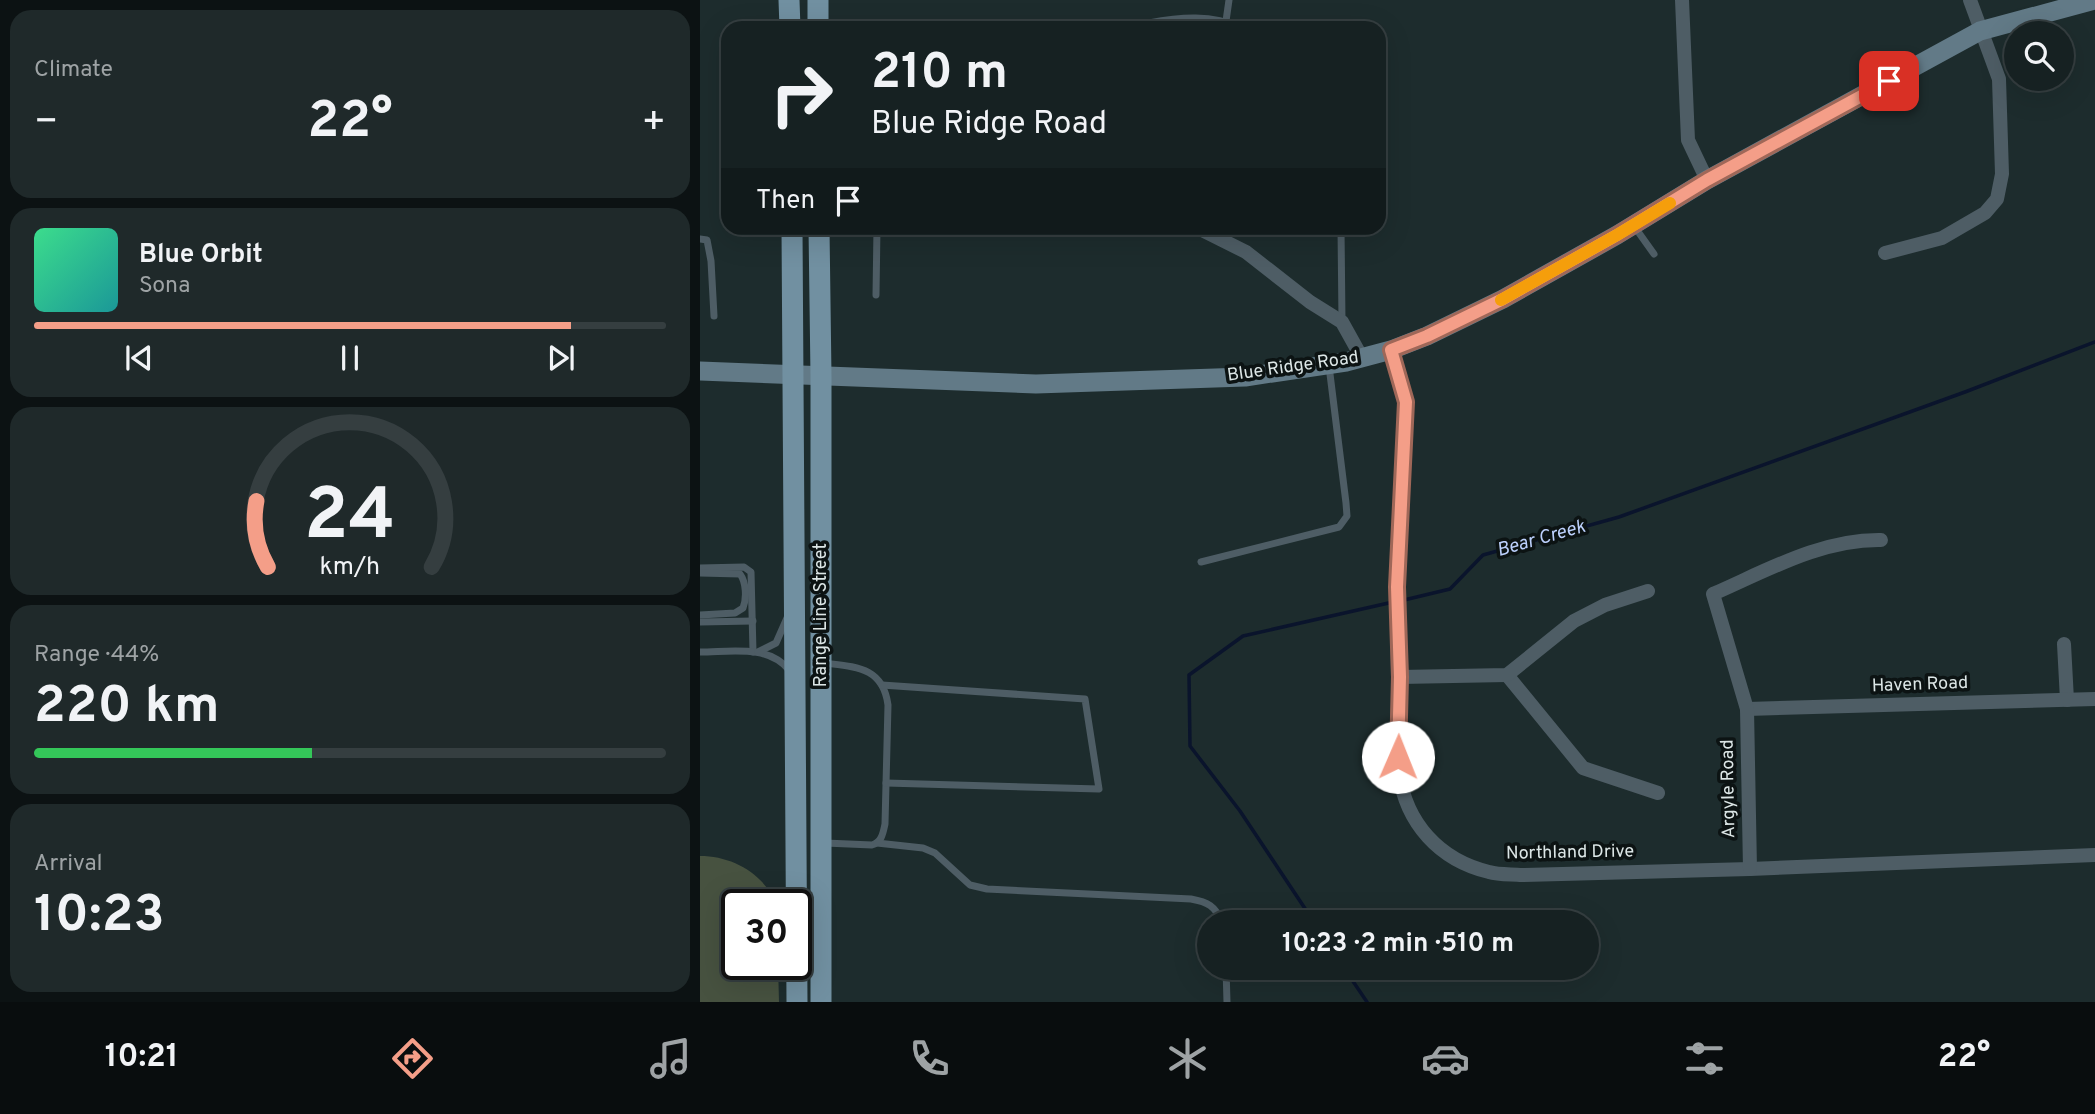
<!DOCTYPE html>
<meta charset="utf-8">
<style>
:root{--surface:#162122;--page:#1f292a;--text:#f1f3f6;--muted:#9ea3a5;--line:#353e40;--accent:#f49e88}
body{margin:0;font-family:Overpass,sans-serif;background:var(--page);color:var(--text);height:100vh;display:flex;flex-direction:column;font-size:26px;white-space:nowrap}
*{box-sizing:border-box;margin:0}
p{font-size:23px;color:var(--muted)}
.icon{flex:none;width:38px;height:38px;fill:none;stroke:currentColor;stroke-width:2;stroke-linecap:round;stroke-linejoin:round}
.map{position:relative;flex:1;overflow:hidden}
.sheet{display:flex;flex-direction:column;gap:10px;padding:10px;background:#0c1213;width:700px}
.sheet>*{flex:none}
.banner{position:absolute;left:21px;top:21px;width:665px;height:214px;border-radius:21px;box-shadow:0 7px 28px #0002,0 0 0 2px var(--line);background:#162122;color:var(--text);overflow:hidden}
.buttons{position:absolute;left:1304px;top:21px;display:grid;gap:14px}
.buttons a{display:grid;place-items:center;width:70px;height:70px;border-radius:50%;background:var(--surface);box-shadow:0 7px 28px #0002,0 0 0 2px var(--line);font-size:35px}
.speed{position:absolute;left:21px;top:889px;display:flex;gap:14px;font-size:35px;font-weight:700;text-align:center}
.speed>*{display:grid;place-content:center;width:91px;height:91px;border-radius:50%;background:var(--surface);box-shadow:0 7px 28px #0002,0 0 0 2px var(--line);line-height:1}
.speed .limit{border:4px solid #111;border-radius:10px;background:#fff;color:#111}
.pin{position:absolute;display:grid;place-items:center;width:60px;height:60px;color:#fff;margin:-30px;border-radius:14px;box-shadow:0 4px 10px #0006}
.me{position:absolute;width:77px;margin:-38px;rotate:1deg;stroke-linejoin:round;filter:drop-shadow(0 0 5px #0008)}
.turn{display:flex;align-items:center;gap:24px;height:147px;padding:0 35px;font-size:32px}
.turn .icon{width:91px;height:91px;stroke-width:2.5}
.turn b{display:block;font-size:49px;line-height:60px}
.then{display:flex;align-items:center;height:66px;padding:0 35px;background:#0003;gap:14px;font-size:26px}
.big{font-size:52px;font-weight:700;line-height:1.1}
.sheet .tile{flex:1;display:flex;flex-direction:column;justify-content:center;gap:10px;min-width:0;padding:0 24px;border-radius:21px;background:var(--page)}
.sheet .dial{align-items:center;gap:0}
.dial svg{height:182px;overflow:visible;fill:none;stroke:var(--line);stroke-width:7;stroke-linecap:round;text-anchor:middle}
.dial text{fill:var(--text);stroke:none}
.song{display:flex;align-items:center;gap:21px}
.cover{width:84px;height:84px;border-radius:10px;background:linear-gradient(135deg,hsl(150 70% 55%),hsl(180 70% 35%))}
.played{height:7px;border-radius:4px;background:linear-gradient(90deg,var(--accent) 85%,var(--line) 85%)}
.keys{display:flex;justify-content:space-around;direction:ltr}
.heat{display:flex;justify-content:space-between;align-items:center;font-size:38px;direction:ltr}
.charge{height:10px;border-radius:5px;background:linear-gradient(90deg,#34c759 44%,var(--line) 0)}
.trip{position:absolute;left:497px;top:910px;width:402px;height:70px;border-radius:35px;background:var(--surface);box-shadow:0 7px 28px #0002,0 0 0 2px var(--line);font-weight:700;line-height:70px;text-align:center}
.dock{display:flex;height:112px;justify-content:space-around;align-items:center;background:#090d0e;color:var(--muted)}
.dock .icon{width:49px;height:49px}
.dock .on{color:var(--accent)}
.dock b{font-size:32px;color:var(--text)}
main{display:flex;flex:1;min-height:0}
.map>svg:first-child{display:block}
</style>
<main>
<section class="sheet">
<div class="tile"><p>Climate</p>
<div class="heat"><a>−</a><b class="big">22°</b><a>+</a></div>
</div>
<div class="tile">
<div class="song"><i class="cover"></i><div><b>Blue Orbit</b><p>Sona</p></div></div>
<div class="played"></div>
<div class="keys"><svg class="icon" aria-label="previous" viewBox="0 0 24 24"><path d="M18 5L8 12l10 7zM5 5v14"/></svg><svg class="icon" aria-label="pause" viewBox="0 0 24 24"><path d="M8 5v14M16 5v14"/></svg><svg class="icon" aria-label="next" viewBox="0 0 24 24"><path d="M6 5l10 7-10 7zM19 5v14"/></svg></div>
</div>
<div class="tile dial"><svg viewBox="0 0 100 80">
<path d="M14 69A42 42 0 1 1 86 69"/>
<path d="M14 69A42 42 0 0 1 9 40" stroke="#f49e88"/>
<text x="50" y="56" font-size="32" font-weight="700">24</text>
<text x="50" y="72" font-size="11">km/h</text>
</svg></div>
<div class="tile"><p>Range · 44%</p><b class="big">220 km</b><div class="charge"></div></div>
<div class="tile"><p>Arrival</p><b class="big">10:23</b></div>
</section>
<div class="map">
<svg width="1395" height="1002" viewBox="0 0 1395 1002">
<rect width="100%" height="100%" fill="#1d2c2d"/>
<!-- green -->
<path fill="#475240" d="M0 856C33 856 64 874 77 905H37V964H78L79 1002H0Z"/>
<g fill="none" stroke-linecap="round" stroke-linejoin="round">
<!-- stream -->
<g stroke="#0a142c" stroke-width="3.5">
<path d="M700 601 750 589 783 555 919 517 1265 392 1395 342"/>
<path d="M614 922 540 811 490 746 489 675 543 636 693 602"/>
<path d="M644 968 667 1002"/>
</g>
<!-- lane -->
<g stroke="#4e5d65" stroke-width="7">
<path d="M526 21 529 0"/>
<path d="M447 28 449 23C480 17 512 14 541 28"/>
<path d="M934 226 954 254"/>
<path d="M641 228 642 321"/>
<path d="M0 239 7 240 11 261 14 316"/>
<path d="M176 295 177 228"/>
<path d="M501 562 639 527 647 516 646 503 629 366"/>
<path d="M0 568 44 567 51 572 53 652"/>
<path d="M0 573 40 574C46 582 47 598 43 608L35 613 0 615"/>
<path d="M0 622 53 621"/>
<path d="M0 652C30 652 68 644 89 670"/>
<path d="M58 652 76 643 87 618"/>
<path d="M124 663C156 667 183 667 188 705L185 824C183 833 182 842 172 845L125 843"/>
<path d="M182 685 385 699 399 789 186 783"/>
<path d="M177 843 223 848 235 853 270 885 287 889 491 899C508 902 515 906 522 922"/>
<path d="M526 968 527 1002"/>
</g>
<!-- street -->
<g stroke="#4e5d65" stroke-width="14">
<path d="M982 0 988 140 1007 180"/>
<path d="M498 228 546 252 610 302 642 322 662 358"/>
<path d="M1185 253 1242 238 1285 213 1297 199 1302 174 1299 79 1270 0"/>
<path d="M691 350 706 402 697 587 699 773C706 823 739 860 789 872 799 875 811 874 822 875L1050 869 1395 855"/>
<path d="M1364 644 1367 700"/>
<path d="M807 675 883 768 958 793"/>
<path d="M700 677 807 675 874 621 905 605 948 591"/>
<path d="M1047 709 1395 699"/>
<path d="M1050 869 1047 709 1013 594C1066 571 1121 539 1181 540"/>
</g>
<!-- secondary -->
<path stroke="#627a87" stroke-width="19" d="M0 371 336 384 545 377 646 362 691 350 727 336 803 299 917 235 1007 180 1280 31 1395 0"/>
<!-- primary -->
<g stroke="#7190a1" stroke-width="21">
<path d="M89 0 90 28"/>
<path d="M118 0V28"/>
<path d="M92 228 97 1002"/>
<path d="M119 228 121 376V1002"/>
</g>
</g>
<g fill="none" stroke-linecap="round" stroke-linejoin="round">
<defs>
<path id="route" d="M698 757 700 677 697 587 706 402 691 350 727 336 803 299 917 235 1007 180 1189 81"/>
</defs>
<!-- route casing -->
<use href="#route" stroke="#9f6758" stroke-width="18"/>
<!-- route -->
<use href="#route" stroke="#f49e88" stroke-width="12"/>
<!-- slow -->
<path stroke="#f59e0b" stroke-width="12" d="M801 300 917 235 970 203"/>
</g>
<g text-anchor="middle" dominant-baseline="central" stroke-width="7" stroke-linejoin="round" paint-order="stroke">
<!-- street labels -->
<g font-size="18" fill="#dce6e6" stroke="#0c1313">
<text transform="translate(593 367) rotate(-8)">Blue Ridge Road</text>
<text transform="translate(121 615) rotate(-90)">Range Line Street</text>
<text transform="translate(1220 685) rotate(-2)">Haven Road</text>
<text transform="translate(1029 789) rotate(-91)">Argyle Road</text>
<text transform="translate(870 853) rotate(-1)">Northland Drive</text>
</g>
<!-- water labels -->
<g font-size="19" font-style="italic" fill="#bcd0fc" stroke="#0c1313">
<text transform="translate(841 539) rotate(-16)">Bear Creek</text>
</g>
</g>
</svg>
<div class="buttons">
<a><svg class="icon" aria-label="search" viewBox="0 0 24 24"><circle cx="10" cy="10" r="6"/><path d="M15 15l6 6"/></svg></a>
</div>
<div class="speed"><div class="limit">30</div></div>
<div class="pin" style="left:1189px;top:81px;background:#d93025"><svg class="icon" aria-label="arrive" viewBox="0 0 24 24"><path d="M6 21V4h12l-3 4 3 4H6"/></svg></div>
<svg class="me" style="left:698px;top:757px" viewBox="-20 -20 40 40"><circle r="19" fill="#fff"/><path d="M0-13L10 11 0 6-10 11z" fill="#f49e88"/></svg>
<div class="trip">10:23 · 2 min · 510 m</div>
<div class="banner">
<div class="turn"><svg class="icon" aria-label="right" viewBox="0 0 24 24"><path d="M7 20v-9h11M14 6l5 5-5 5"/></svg><div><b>210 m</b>Blue Ridge Road</div></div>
<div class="then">Then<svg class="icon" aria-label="arrive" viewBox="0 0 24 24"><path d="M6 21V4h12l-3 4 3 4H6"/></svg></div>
</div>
</div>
</main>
<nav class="dock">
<b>10:21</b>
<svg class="icon on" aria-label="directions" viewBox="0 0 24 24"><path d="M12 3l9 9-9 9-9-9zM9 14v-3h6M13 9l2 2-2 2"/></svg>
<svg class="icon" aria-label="music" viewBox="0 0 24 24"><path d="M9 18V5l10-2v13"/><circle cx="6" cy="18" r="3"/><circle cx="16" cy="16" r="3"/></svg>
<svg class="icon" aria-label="phone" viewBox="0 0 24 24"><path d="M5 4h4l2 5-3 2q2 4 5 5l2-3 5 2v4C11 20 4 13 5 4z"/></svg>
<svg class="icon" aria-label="climate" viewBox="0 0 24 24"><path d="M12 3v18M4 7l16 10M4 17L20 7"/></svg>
<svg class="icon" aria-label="car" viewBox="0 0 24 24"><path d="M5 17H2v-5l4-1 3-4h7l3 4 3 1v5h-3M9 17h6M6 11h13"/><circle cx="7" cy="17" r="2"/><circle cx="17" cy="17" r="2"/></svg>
<svg class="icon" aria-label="filters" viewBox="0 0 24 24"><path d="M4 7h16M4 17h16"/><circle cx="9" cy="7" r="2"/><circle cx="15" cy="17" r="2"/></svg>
<b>22°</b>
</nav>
